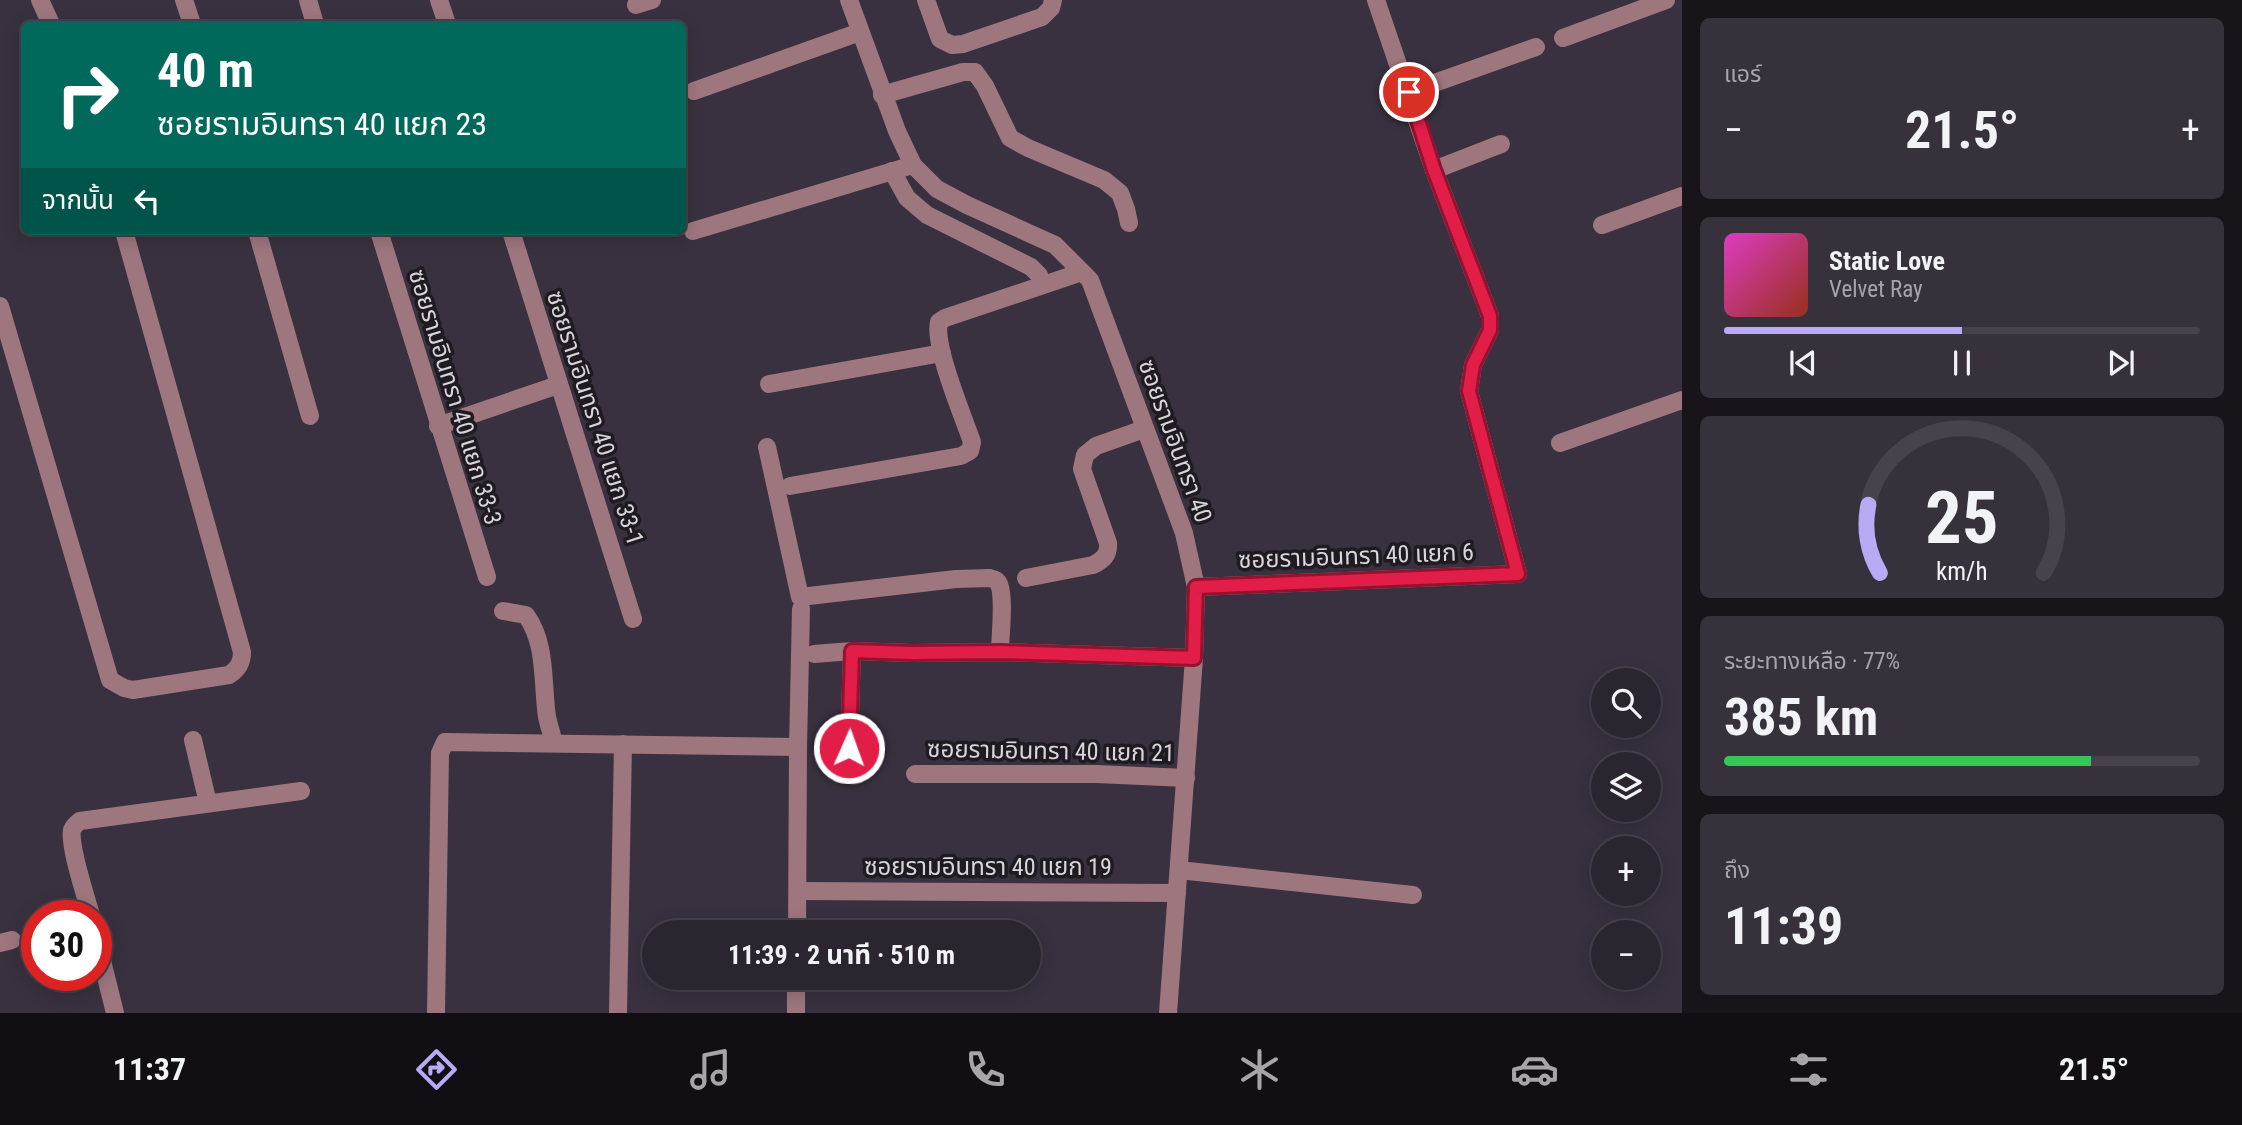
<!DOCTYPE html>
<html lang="th">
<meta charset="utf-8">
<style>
:root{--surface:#2b252f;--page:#37313b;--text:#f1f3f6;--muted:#a6a5aa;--line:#47424b;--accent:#baaaf6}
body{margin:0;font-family:"Roboto Condensed","Noto Sans Thai",sans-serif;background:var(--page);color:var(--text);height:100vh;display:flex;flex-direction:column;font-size:26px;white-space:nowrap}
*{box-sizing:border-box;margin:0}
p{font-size:23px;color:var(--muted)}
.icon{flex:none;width:38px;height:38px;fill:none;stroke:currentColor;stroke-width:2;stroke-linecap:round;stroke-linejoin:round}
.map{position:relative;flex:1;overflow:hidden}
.panel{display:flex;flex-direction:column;gap:18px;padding:18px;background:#18141a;width:560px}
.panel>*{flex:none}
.hud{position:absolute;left:21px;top:21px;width:665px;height:214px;border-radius:10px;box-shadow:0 4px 18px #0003,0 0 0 2px var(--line);background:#00695c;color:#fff;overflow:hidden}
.fabs{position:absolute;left:1591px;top:668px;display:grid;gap:14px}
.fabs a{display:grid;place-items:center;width:70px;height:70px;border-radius:50%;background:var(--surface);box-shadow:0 4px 18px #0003,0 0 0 2px var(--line);font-size:35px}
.speed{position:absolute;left:21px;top:900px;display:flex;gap:14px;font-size:35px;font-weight:700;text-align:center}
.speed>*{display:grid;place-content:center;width:91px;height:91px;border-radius:50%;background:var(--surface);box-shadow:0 4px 18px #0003,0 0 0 2px var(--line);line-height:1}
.speed .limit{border:10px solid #d22;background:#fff;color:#111}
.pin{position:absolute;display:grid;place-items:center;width:60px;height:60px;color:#fff;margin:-30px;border:4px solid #fff;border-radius:50%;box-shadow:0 2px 7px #0007}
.me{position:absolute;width:77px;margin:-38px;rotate:2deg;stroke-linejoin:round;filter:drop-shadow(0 0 5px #0008)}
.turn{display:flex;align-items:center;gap:24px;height:147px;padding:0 21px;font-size:32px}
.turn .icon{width:91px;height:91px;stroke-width:2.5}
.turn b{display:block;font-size:49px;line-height:60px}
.then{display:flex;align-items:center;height:66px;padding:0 21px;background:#0003;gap:14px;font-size:26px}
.big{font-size:52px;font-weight:700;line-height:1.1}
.panel .card{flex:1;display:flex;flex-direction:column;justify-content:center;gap:10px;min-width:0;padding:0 24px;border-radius:10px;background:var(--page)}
.panel .dial{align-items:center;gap:0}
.dial svg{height:182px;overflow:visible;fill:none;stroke:var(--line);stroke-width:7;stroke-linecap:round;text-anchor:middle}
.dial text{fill:var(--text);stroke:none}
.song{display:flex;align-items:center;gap:21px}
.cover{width:84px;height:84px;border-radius:10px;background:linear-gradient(135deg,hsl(310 70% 55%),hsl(10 70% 35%))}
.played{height:7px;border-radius:4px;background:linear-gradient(90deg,var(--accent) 50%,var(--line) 50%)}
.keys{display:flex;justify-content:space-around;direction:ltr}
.heat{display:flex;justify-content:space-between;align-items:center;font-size:38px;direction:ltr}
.charge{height:10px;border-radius:5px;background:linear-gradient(90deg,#34c759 77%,var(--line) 0)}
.trip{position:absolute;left:642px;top:920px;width:399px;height:70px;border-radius:35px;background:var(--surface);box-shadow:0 4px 18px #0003,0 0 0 2px var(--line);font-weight:700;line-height:70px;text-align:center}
.tabs{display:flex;height:112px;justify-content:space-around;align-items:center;background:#110f13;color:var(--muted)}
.tabs .icon{width:49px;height:49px}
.tabs .on{color:var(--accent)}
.tabs b{font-size:32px;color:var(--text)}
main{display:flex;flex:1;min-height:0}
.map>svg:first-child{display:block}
</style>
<main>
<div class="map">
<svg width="1682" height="1013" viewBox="0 0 1682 1013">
<rect width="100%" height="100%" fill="#39313f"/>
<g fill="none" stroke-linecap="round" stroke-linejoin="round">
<!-- minor -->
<g stroke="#9e767e" stroke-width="18">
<path d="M40 0 51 24"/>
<path d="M184 0 192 24"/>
<path d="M308 0 315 24"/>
<path d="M439 0 447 24"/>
<path d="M849 0 897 131 913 165 937 189 967 205 1055 245 1090 280 1184 533 1196 587 1194 658 1168 1013"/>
<path d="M926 0 940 39 952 45 963 44 1042 17 1051 8 1053 0"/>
<path d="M636 5 652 0"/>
<path d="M1563 38 1666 0"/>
<path d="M694 91 860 32"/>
<path d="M1409 92 1536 47"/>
<path d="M882 95 963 72H975L985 86 1010 138 1028 148 1104 180 1120 193 1126 209 1129 223"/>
<path d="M1434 170 1501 144"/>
<path d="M892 171 907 198 927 215 1031 267 1039 275 1042 284"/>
<path d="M1602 225 1682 196"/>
<path d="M257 231 310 416"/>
<path d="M379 231 487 577"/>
<path d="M511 231 633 619"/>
<path d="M693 231 913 165"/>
<path d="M0 306 110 680 124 688 133 690 229 675C238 669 242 663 242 652L124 231"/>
<path d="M769 384 942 353"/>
<path d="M438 426 558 385"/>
<path d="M1560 443 1682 400"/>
<path d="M767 447 800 597 956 579 990 578C995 580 997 579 999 584 1005 599 1000 635 1000 652"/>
<path d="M790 486 961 456 970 451 972 442C963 416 933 345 939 322L945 318 1082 272"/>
<path d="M1026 578 1093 565C1103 560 1109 555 1108 543L1082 469 1085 455 1096 446 1144 429"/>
<path d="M1196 587 1518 574 1469 391 1473 365 1490 330V316L1434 170 1376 0"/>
<path d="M503 611 526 615C547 644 542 683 547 717 549 726 552 735 554 743"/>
<path d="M814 654 852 651 912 653 1000 652 1194 658"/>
<path d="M193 740 208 803"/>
<path d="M849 748 852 651"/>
<path d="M915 774H1097L1186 778"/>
<path d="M1179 870 1413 895"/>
<path d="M798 891 1177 893"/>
<path d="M91 915C86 897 69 847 72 830 74 825 76 824 80 821L301 791"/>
<path d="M797 933 798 747 801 609"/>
<path d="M96 937 115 1013"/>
<path d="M0 943 12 940"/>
<path d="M436 1013 440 753 445 742 798 747"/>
<path d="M618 1013 623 744"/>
<path d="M796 1013V978"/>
</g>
</g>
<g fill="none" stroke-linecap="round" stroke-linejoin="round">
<defs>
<path id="route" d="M849 748 852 651 912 653 1000 652 1194 658 1196 587 1518 574 1469 391 1473 365 1490 330V316L1434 170 1409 92"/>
</defs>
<!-- route casing -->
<use href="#route" stroke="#92132f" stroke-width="18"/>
<!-- route -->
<use href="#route" stroke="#e11d48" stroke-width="12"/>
</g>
<g text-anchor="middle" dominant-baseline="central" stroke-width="7" stroke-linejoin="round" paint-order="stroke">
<!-- street labels -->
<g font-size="24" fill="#d9d4dd" stroke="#1e1b21">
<text transform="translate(455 397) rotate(73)">ซอยรามอินทรา 40 แยก 33-3</text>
<text transform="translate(595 418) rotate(72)">ซอยรามอินทรา 40 แยก 33-1</text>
<text transform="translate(1175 441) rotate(70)">ซอยรามอินทรา 40</text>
<text transform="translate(1356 556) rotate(-2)">ซอยรามอินทรา 40 แยก 6</text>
<text transform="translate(1051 751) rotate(1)">ซอยรามอินทรา 40 แยก 21</text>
<text x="988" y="867">ซอยรามอินทรา 40 แยก 19</text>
</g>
</g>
</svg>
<div class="fabs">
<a><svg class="icon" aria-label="search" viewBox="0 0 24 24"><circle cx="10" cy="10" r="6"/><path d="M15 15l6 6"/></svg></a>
<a><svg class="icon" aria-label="layers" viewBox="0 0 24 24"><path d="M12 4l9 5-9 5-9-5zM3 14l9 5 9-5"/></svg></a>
<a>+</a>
<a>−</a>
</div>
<div class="speed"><div class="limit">30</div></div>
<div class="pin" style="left:1409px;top:92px;background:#d93025"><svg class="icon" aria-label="arrive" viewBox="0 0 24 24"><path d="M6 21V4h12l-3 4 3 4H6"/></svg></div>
<svg class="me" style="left:849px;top:748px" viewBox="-20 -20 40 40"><circle r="17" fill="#e11d48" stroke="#fff" stroke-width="3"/><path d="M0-11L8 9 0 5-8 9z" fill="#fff"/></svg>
<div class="trip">11:39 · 2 นาที · 510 m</div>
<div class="hud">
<div class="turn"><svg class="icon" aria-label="right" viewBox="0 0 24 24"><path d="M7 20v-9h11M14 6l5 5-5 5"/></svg><div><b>40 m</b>ซอยรามอินทรา 40 แยก 23</div></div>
<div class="then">จากนั้น<svg class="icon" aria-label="left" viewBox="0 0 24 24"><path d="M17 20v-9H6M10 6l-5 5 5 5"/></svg></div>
</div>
</div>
<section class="panel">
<div class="card"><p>แอร์</p>
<div class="heat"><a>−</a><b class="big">21.5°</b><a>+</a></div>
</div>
<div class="card">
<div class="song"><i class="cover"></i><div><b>Static Love</b><p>Velvet Ray</p></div></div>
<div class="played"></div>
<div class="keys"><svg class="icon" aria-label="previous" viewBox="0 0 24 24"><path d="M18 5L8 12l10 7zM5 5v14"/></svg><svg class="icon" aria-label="pause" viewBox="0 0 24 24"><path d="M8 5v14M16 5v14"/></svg><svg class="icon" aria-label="next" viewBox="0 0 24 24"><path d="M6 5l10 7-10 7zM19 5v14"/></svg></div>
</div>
<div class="card dial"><svg viewBox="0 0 100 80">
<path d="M14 69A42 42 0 1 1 86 69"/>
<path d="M14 69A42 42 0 0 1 9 39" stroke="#baaaf6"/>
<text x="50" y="56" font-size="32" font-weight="700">25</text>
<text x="50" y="72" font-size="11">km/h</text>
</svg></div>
<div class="card"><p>ระยะทางเหลือ · 77%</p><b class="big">385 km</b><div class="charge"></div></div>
<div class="card"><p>ถึง</p><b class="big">11:39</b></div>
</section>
</main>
<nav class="tabs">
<b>11:37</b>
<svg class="icon on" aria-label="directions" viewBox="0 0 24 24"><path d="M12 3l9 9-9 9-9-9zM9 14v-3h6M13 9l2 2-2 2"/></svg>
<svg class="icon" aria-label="music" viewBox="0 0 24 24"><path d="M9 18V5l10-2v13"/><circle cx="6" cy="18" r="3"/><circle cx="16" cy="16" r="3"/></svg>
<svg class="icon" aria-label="phone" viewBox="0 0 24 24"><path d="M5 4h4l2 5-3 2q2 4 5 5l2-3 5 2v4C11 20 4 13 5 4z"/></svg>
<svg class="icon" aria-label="climate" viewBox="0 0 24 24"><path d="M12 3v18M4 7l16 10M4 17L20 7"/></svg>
<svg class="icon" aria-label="car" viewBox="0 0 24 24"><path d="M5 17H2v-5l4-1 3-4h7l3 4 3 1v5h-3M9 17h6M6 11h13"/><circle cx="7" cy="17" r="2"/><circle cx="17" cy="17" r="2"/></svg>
<svg class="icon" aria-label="filters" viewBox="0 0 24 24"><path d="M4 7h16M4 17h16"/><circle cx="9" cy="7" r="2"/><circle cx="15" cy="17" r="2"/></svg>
<b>21.5°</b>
</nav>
